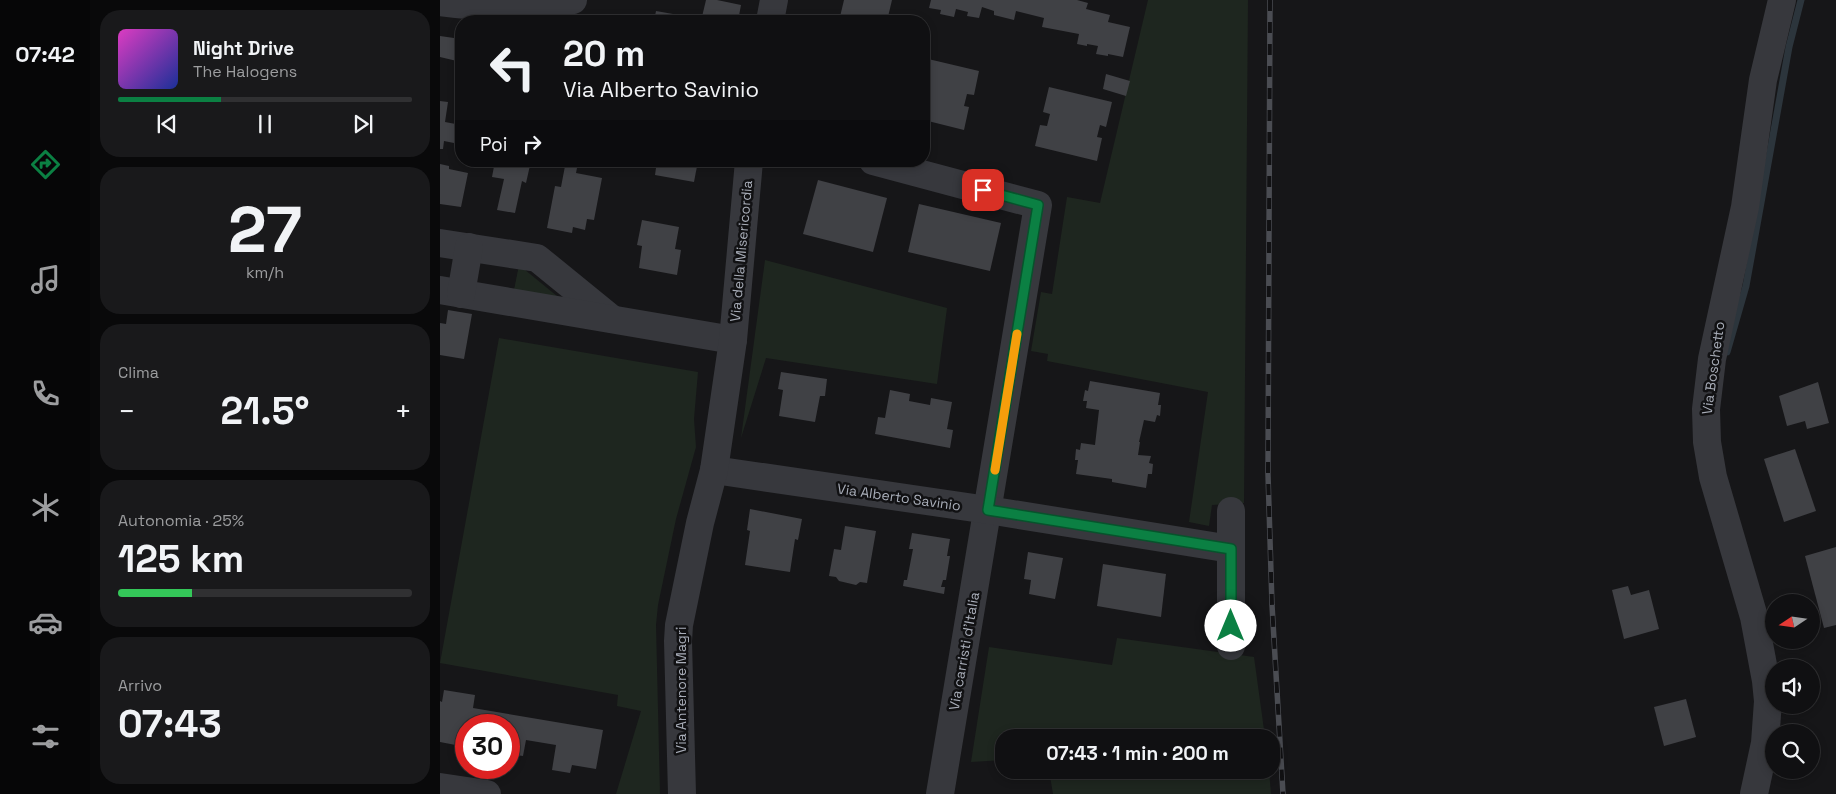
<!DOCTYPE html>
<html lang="it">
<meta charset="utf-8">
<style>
:root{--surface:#101012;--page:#19191b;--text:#f1f3f6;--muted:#9c9d9f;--line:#303032;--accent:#0b8043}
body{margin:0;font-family:"Space Grotesk",sans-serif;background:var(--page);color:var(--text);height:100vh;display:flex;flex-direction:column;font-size:19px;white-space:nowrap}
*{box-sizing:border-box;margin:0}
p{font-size:16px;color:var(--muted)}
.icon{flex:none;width:28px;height:28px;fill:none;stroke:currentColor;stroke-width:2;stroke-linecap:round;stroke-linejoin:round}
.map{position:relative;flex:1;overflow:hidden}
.sheet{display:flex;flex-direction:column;gap:10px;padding:10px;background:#09090a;width:350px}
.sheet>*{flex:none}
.top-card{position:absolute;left:15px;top:15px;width:475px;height:152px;border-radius:20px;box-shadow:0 2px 8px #0003,0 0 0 1px var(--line);background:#101012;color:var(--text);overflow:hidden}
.needle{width:32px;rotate:257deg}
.tools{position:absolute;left:1325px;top:594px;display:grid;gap:10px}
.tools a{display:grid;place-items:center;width:55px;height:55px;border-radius:50%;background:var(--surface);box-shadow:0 2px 8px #0003,0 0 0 1px var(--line);font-size:25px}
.speed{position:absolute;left:15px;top:714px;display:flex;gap:10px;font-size:25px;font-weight:700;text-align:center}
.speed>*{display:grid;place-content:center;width:65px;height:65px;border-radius:50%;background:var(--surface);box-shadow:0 2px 8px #0003,0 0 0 1px var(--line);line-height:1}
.speed .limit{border:8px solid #d22;background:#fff;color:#111}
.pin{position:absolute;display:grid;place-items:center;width:42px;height:42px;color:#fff;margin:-21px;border-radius:10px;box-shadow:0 2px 8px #0006}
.me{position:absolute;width:55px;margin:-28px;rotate:0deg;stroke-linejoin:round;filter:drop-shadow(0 0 4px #0008)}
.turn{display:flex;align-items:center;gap:18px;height:105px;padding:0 25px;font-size:22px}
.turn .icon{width:65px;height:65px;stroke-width:2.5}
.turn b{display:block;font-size:35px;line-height:42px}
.then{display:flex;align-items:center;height:48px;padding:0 25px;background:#0003;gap:10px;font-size:19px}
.big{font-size:38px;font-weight:700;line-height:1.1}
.sheet .card{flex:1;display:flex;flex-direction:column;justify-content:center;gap:8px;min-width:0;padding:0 18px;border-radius:20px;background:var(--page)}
.sheet .dial{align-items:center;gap:0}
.dial b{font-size:65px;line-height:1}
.song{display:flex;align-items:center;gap:15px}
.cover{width:60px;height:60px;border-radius:8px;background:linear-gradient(135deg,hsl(310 70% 55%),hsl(230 70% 35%))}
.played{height:5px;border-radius:2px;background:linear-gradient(90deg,var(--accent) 35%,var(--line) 35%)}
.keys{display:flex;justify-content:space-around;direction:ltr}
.heat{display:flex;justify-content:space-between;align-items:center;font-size:28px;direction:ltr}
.charge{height:8px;border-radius:4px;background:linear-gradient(90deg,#34c759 25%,var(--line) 0)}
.trip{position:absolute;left:555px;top:729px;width:285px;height:50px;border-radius:20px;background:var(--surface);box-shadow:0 2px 8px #0003,0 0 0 1px var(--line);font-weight:700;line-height:50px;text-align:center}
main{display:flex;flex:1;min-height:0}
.tabs{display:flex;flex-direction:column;width:90px;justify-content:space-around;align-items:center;background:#060607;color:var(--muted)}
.tabs .icon{width:35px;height:35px}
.tabs .active{color:var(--accent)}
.tabs b{font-size:22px;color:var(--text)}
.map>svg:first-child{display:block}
</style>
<main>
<nav class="tabs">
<b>07:42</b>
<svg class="icon active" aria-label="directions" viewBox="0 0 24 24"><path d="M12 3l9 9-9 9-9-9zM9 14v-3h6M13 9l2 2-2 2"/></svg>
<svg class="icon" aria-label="music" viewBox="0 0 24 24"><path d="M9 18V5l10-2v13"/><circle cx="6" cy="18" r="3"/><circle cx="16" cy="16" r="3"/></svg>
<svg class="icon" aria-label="phone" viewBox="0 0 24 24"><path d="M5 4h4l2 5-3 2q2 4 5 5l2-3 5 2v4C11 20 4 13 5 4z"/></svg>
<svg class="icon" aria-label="climate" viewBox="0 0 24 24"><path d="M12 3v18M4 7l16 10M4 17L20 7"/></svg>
<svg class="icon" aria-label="car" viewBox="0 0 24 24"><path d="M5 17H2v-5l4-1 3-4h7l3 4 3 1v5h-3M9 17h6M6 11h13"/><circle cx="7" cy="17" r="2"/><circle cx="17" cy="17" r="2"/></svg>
<svg class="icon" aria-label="filters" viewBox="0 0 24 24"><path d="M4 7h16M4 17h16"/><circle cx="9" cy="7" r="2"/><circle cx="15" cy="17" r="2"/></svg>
</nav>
<section class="sheet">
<div class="card">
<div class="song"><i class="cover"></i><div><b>Night Drive</b><p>The Halogens</p></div></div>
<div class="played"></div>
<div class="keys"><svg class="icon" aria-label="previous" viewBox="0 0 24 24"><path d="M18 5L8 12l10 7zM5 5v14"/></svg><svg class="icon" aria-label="pause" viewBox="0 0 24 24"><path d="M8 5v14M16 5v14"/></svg><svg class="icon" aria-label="next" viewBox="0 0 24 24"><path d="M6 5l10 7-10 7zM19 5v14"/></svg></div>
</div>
<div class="card dial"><b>27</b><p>km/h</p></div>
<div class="card"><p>Clima</p>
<div class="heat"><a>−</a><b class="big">21.5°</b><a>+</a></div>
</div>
<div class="card"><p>Autonomia · 25%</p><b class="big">125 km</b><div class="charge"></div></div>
<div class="card"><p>Arrivo</p><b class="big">07:43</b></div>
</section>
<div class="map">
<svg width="1396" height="794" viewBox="0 0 1396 794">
<rect width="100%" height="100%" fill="#161618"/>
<!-- green -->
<g fill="#1e261f">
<path d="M708 0H808L804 503 772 505 769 526 749 522 768 392 607 361 608 354 591 351 601 292 612 294 627 197 660 203Z"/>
<path d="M325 260 507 308 497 384 326 358 301 438Z"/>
<path d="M79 265 134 310 72 300Z"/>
<path d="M59 338 258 372 254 419 256 447 236 519 218 605 216 625 220 794H176L201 711 177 706 178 695 0 663Z"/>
<path d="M677 638 814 657 825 737 564 738V760L531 762 549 647 672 665Z"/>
<path d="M609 770H829L831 794H613Z"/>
</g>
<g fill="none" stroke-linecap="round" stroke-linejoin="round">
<!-- stream -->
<path stroke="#2c353c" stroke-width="7" d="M1287 352 1306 286 1349 47 1361 0"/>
</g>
<!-- building -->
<g fill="#404145">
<path d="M266 0H277L301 5 298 21H261Z"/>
<path d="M404 0H452L447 21H399Z"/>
<path d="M491 0H637L648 3 646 9 670 15 668 22 690 27 683 57 668 54V56L656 54 658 46 647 44V46L637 44 639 34 602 27 604 18 576 11 574 20 554 15V11L542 7 539 18 527 16 528 12 516 9 514 17 500 14 501 10 489 8Z"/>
<path d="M216 11 233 14 231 21H214Z"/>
<path d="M0 36 21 39V62L0 57Z"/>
<path d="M484 58 539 71 534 95 527 94 524 106 529 107 524 130 484 120Z"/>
<path d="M666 74 690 81 686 96 663 89Z"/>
<path d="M609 87 672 102 666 127 660 125 657 137 662 138 657 161 595 146 600 125 607 126 610 114 603 112Z"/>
<path d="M0 101 8 102 5 122 21 125 19 144 4 141 3 149H0Z"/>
<path d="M55 161H91L86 183 82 181 75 213 57 210 64 179 52 177Z"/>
<path d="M217 161H258L254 182 215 175Z"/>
<path d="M0 164 9 166V169L28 173 21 207 0 204Z"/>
<path d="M125 166 137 168 136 173 162 178 154 220 147 219 145 230 133 227 132 233 107 228 115 186 121 187Z"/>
<path d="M378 180 447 198 433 252 363 234Z"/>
<path d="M479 204 561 223 550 271 468 252Z"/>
<path d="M202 220 239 227 235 249 241 250 237 275 199 268 202 246 197 245Z"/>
<path d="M8 310 32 314 24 359 0 355V323L6 324Z"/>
<path d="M341 372 387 379 385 396H380L375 422 339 416 343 390 338 389Z"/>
<path d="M650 381 720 393 718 405H721L720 416 717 415 715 422 704 420 699 442H700L698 455 711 456 709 463 713 464 712 474H708L706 488 672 482V479L636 474 638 460H635L636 449 640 450 641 443 655 445 659 410 646 408 647 401H643L645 390 648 391Z"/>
<path d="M1378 382 1389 423 1367 429 1365 421 1347 426 1339 396Z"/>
<path d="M450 390 470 394 469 401 490 405 491 398 512 402 507 429 513 430 510 448 435 434 438 417 445 418Z"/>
<path d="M1355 449 1376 511 1344 522 1324 459Z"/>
<path d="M310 509 362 519 358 540 355 539 350 572 305 565 310 531 307 530Z"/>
<path d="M405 526 436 531 427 583 420 582 416 585 399 581 396 577 389 576 394 549 401 550Z"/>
<path d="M472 533 510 539 507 556H510L506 580H503L501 587H505L504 594 463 586 464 580H467L473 549H469Z"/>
<path d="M1396 547V625L1384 628 1365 556Z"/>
<path d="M588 552 623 558 615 599 589 594 591 580 584 579Z"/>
<path d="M663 564 726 574 721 617 657 606Z"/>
<path d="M1188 586 1191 595 1209 590 1219 629 1184 639 1172 590Z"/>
<path d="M4 690 35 695 33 708 163 730 156 769 132 765 130 773 112 770 116 745 86 740 83 756 69 754V725H26V747L0 742V701L2 702Z"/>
<path d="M1246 699 1256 737 1224 746 1214 707Z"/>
</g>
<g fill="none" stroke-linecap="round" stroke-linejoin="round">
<!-- street -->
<g stroke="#37383d" stroke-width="28">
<path d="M0 2C44 8 89 10 133 0"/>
<path d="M330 21 334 0"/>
<path d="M433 161 598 205 500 794"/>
<path d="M0 243 97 258 172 319"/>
<path d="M0 290 293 340"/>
<path d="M21 294 29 247"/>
<path d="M274 470 548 510 791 549"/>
<path d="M791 511V646"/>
<path d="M0 787 47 794"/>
<path d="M242 794 238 641 239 625 260 523 274 470 293 340 309 161"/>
<path d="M1314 794 1325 743 1328 701 1326 681 1314 617 1273 477 1267 442 1266 409 1272 359 1305 207 1323 80 1342 0"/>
</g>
<defs>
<path id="rail" d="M830 0 828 474 832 605 843 794"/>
</defs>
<!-- rail casing -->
<use href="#rail" stroke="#4a4c52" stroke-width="5.5"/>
<!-- rail -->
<use href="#rail" stroke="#111113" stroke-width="4" stroke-dasharray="11" stroke-linecap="butt"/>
</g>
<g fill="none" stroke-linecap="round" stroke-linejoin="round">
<defs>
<path id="route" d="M543 190 598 205 548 510 791 549V626"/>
</defs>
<!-- route casing -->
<use href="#route" stroke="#07532c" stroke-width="12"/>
<!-- route -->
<use href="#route" stroke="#0b8043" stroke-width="9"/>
<!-- slow -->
<path stroke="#f59e0b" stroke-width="9" d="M555 470 577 334"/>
</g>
<g text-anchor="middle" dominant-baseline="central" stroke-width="5" stroke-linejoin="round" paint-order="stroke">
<!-- street labels -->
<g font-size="14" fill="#a8adb8" stroke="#111113">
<text transform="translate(301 251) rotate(-85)">Via della Misericordia</text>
<text transform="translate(1273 368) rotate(-82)">Via Boschetto</text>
<text transform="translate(459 497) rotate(8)">Via Alberto Savinio</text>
<text transform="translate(524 651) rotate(-80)">Via carristi d'Italia</text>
<text transform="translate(241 690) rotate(-90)">Via Antenore Magri</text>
</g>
</g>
</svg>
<div class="tools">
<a><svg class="needle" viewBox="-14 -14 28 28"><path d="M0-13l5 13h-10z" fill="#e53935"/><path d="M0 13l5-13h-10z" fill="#9c9d9f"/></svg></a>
<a><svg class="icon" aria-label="sound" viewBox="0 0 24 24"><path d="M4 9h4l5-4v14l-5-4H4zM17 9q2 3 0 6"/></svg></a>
<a><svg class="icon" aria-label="search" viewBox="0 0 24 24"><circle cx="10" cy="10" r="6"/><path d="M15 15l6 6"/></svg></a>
</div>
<div class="speed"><div class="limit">30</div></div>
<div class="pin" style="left:543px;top:190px;background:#d93025"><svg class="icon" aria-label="arrive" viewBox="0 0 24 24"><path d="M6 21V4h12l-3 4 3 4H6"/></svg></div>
<svg class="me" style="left:791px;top:626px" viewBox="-20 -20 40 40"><circle r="19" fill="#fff"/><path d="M0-13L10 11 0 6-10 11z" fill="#0b8043"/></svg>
<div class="trip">07:43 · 1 min · 200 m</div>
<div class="top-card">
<div class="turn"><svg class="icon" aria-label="left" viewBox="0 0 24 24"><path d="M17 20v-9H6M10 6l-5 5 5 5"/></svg><div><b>20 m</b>Via Alberto Savinio</div></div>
<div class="then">Poi<svg class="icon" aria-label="right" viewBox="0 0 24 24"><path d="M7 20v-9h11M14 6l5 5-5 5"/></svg></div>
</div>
</div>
</main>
